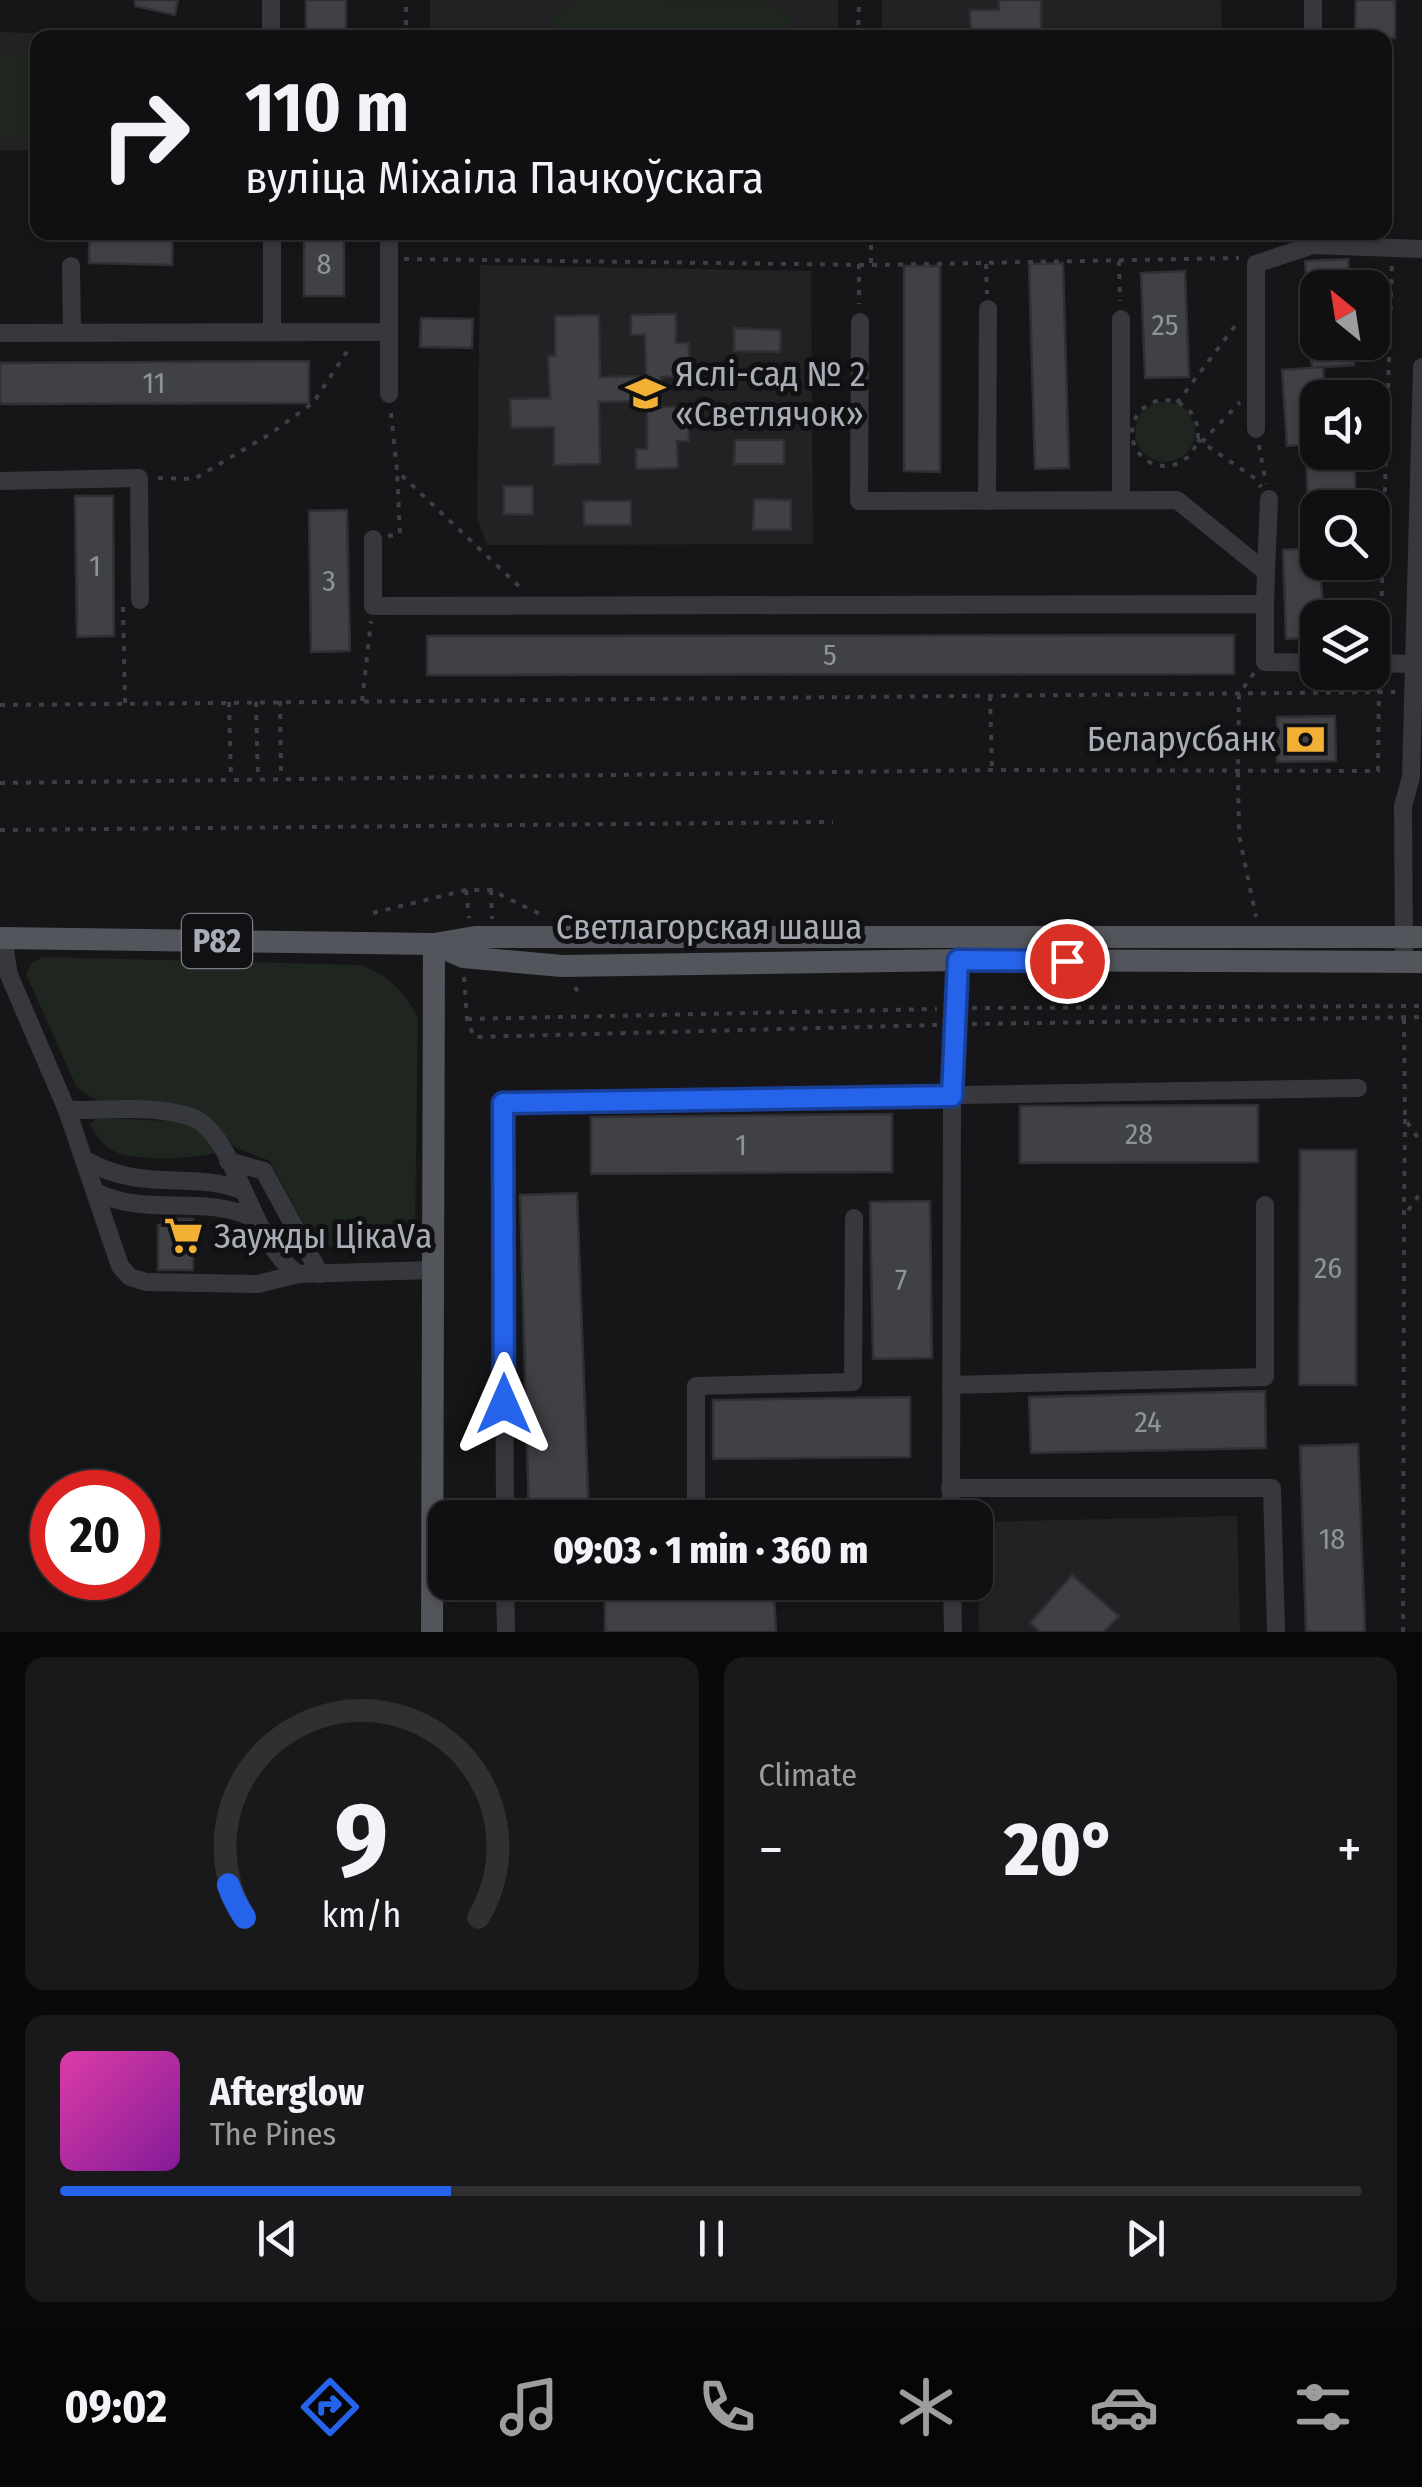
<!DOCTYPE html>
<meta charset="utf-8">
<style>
:root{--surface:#101012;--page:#19191b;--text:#f1f3f6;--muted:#9c9d9f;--line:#303032;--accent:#2563eb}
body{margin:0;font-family:"Fira Sans Condensed",sans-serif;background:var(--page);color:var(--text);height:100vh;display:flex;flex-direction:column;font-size:38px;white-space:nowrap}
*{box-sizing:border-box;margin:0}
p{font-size:32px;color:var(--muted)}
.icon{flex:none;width:55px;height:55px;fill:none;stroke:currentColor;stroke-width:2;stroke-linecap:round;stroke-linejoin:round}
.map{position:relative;height:1632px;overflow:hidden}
.details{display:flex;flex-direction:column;gap:25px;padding:25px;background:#09090a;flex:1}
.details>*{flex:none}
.top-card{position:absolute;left:30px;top:30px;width:1362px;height:210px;border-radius:20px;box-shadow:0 2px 8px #0004,0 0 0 2px var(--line);background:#101012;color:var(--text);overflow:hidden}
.needle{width:65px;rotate:330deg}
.tools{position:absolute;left:1300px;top:270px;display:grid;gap:20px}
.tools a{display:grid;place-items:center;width:90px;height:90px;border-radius:20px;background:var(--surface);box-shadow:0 2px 8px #0004,0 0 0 2px var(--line);font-size:50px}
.speed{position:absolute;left:30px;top:1470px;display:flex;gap:20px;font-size:50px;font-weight:700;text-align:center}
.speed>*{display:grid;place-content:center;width:130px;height:130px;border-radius:50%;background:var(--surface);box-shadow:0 2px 8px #0004,0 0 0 2px var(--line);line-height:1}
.speed .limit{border:15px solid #d22;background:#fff;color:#111}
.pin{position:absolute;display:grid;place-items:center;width:85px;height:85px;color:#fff;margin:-42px;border:5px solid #fff;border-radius:50%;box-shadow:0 2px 10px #0007}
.me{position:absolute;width:110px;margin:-55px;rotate:0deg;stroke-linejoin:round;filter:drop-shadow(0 0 8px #0008)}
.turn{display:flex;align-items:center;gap:35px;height:210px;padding:0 50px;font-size:45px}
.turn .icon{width:130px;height:130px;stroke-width:2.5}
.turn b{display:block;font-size:70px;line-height:85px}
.big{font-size:75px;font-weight:800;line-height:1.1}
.details .card{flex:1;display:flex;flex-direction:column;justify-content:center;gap:15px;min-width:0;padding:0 35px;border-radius:20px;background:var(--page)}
.details .dial{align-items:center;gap:0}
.dial svg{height:260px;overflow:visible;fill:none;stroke:var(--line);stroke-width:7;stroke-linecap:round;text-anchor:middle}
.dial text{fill:var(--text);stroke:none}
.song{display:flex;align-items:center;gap:30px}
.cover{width:120px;height:120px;border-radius:15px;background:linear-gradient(135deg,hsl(320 70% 55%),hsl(290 70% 35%))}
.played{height:10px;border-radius:5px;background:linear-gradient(90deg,var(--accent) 30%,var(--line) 30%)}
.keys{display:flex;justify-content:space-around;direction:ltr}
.heat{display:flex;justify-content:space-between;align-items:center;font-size:55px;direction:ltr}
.details .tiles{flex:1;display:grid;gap:25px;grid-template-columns:1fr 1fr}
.card:last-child{grid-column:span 2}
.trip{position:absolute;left:428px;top:1500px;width:565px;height:100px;border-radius:20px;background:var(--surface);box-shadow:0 2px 8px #0004,0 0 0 2px var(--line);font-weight:800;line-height:100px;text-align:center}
.dock{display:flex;height:160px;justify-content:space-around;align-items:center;background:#060607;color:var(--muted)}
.dock .icon{width:70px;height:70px}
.dock .selected{color:var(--accent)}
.dock b{font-size:45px;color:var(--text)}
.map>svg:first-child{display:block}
</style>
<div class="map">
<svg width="1422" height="1632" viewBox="0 0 1422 1632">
<rect width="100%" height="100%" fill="#161618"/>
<!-- built -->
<g fill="#222225">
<rect x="430" y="0" width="408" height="37"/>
<path d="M882 0H1221L1222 37H882Z"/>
<path d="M0 32 154 37V38H38L37 150H0Z"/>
<path d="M480 265 811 271 813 544 487 545 477 517Z"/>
<path d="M1237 1516 1240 1632H979L976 1522Z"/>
</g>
<!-- green -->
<g fill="#1e261f">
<path d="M575 0 764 2 787 14 799 37H547L555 15Z"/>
<path d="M0 55H37V136L0 137Z"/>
<circle cx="1165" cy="432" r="30"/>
<path d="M44 957 360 965C389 976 403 990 418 1017L415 1232C412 1236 409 1241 405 1244 389 1256 326 1251 312 1240L270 1161 234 1147 214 1122 197 1111 103 1104 77 1088 26 974 32 962Z"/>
<path d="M96 1118 195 1122 216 1153C190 1159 144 1161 118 1153 105 1149 97 1136 90 1125Z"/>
</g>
<!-- building -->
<g fill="#404145" stroke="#303034" stroke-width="2.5">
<path d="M135 0H178L175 15 135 6Z"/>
<rect x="306" y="0" width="40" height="38"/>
<path d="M999 0H1041V29L1009 30V38H971L970 10H999Z"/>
<path d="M1356 0H1395V38H1355Z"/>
<path d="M89 232H173L172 265 89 263Z"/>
<rect x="304" y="232" width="40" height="64"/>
<path d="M1348 259 1349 288H1307L1305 261Z"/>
<path d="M1063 263 1069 468 1035 469 1029 264Z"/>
<path d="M904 266H940V472L904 471Z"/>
<path d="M1185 271 1189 377 1145 378 1141 273Z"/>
<path d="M676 314V343H689V376L661 377V407H688L689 441H677L678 468 636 469V449H647V401L599 402 600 464 554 465V427L511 428 510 399 550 398 548 356H555V316L599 315 600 377 646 376 645 335H631V315Z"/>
<path d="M421 318 473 319 472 348 420 347Z"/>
<path d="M734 328 781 330 780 352 734 351Z"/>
<path d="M1310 342H1353L1354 365 1312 368Z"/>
<path d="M309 361V403L0 404V363Z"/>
<path d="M1323 367 1325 398H1318V444L1287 446 1282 370Z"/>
<path d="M735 440H784V464H734Z"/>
<path d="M1306 452H1354L1356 508H1308Z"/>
<path d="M504 486H533V515L504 514Z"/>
<path d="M75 496H113L114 636 77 637Z"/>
<path d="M754 499 791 500V530H753Z"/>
<rect x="584" y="501" width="47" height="24"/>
<path d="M347 510 350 651 311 652 309 511Z"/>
<path d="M1318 548 1324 618H1318V637L1286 639 1283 550Z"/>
<path d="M1234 635V674L427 675V636Z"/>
<path d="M1335 716 1336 761 1277 762V717Z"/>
<path d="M1258 1105V1162L1020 1163V1106Z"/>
<path d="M892 1114V1172L591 1174V1117Z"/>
<path d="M1300 1150H1356V1385H1299Z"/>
<path d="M577 1193 589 1518H529L520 1195Z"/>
<path d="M930 1201 932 1358 873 1359 870 1202Z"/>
<path d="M162 1218 193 1219V1270H158V1225H162Z"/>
<path d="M1265 1391 1266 1448 1031 1453 1029 1397Z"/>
<path d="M910 1397V1457L713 1459V1400Z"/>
<path d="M1358 1444 1365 1632H1306L1300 1446Z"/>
<path d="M1072 1575 1119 1616 1104 1632H1040L1030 1623Z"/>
<path d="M774 1594 776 1632H605V1598Z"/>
</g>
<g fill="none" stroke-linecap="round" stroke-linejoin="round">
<!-- path -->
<g stroke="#3d3f44" stroke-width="4" stroke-dasharray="5 8" stroke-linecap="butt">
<path d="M406 38V0"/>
<path d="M858 38 859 0"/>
<path d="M871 232V263"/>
<path d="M404 259 871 265 1239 258"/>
<path d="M1119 261 1120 301"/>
<path d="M859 264V304"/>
<path d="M986 264 987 294"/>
<circle cx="1165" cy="433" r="33"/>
<path d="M1177 403 1238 322"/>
<path d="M391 413 397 471 522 589"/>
<path d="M1197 439 1256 479 1261 487"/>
<path d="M1202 442 1240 402"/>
<path d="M1259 445 1266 484"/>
<path d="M158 478 194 479 270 434 313 403 348 350"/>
<path d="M388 536 400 534 397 471"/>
<path d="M123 607 125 703"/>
<path d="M1380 648 1392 263"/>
<path d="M1254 673 1239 694 1238 772 1239 835 1256 917"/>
<path d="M990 696 992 770"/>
<path d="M280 701 281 776"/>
<path d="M362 701 371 621"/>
<path d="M229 702 231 777"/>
<path d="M256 702 258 777"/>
<path d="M0 705 1395 692"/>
<path d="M0 783 992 770 1378 771 1379 682"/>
<path d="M0 830 833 822"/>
<path d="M466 890 469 918"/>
<path d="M491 890 492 919"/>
<path d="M373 913 466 890H491L540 914"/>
<path d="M464 977 467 1019 474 1037 937 1025"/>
<path d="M575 987 581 997"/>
<path d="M972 1008 1422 1006"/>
<path d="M467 1019 937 1009"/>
<path d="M1404 1019 1405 1119 1422 1144"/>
<path d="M972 1024 1422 1017"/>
<path d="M1405 1119 1404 1216 1422 1191"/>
<path d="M1403 1632 1404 1216"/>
</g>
<!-- minor -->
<g stroke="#37383d" stroke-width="18">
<path d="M271 0V38"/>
<path d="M1313 0V38"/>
<path d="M272 232V332"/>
<path d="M71 266 72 332"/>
<path d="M860 322 859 501 1177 500 1266 572 1265 604"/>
<path d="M389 332V394"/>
<path d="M0 333 389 332V232"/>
<path d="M1256 429V264L1313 245 1422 249"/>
<path d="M0 481 139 478 140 600"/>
<path d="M1121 500V319"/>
<path d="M987 501 988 309"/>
<path d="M373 539V606L1265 604V662L1318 663"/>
<path d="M1266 572 1269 499"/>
<path d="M1372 663 1411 664"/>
<path d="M3 938 9 975 67 1110 120 1266 130 1277 146 1282 258 1284 298 1274"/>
<path d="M1404 962 1403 806 1411 777 1422 367"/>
<path d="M67 1110C106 1111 155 1104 191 1117 236 1132 249 1242 298 1274L433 1270"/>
<path d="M87 1161C145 1193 191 1170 243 1191"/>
<path d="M228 1161 264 1171 320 1274"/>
<path d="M96 1192C147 1218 208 1193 257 1220"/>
<path d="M951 1385 1265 1377V1205"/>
<path d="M950 1488H1272L1276 1632"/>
<path d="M505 1518 503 1103 1358 1088"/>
<path d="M696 1518V1386L853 1382 854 1218"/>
<path d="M951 1518 952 1096 958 960"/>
<path d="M505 1582 506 1632"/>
<path d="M952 1582 953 1632"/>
</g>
<!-- major -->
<g stroke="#53555c" stroke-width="22">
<path d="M0 938 434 944 463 957 562 966 958 960 1422 962"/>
<path d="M434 944 475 937H1422"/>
<path d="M432 1632 434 944"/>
</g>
</g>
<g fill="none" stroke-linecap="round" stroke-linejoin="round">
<defs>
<path id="route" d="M504 1404 503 1103 952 1096 958 960 1067 961"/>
</defs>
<!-- route casing -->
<use href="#route" stroke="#184099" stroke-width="25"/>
<!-- route -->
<use href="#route" stroke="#2563eb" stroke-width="18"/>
</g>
<!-- icons -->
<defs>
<symbol id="school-bare" viewBox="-9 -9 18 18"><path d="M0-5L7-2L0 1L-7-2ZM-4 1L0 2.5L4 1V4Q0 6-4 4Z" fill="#f2b134" stroke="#111113" stroke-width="2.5" paint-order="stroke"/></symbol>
<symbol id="bank-bare" viewBox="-9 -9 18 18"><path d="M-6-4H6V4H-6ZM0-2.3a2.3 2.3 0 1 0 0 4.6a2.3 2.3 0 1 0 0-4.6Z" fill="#f2b134" stroke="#111113" stroke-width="2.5" paint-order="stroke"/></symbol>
<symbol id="supermarket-bare" viewBox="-9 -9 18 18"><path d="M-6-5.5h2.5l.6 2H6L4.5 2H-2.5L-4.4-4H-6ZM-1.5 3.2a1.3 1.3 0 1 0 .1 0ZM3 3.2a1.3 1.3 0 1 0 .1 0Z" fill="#f2b134" stroke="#111113" stroke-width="2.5" paint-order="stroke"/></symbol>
</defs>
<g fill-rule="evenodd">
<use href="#school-bare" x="618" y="366" width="55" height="55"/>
<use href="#bank-bare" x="1278" y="712" width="55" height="55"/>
<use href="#supermarket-bare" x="156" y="1208" width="55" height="55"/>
</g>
<g text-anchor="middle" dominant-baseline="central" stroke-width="10" stroke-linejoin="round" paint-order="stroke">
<!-- number labels -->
<g font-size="30" fill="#8e929b">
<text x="324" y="264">8</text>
<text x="1165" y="325">25</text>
<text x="154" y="383">11</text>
<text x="95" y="566">1</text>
<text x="329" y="581">3</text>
<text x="830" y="655">5</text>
<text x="1139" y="1134">28</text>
<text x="741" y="1145">1</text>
<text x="1328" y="1268">26</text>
<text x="901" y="1280">7</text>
<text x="1148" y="1422">24</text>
<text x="1332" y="1539">18</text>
</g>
<!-- shield labels -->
<rect fill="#111113" stroke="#7b7e86" stroke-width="2.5" x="182" y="914" width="70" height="54" rx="8"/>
<g font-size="32" font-weight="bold" fill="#a8adb8">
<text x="217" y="941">Р82</text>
</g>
<!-- poi labels -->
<g font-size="35" fill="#a8adb8" stroke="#111113" text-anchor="start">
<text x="675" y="374">Яслі-сад № 2<tspan x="675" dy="40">«Светлячок»</tspan></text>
<text x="1276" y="739" text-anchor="end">Беларусбанк</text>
<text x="214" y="1236">Заужды ЦікаVа</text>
</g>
<!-- street labels -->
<g font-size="35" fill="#a8adb8" stroke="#111113">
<text x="709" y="927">Светлагорская шаша</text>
</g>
</g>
</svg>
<div class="tools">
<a><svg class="needle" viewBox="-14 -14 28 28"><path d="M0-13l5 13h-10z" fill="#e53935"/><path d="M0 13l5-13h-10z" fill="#9c9d9f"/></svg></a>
<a><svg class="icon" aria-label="sound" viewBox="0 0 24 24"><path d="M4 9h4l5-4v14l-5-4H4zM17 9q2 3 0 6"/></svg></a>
<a><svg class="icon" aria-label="search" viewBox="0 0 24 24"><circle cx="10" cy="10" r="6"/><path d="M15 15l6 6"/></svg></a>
<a><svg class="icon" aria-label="layers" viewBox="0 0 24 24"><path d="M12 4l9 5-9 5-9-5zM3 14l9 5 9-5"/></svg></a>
</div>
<div class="speed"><div class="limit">20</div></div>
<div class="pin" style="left:1067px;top:961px;background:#d93025"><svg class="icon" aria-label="arrive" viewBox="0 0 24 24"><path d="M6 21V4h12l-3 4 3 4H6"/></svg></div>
<svg class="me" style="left:504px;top:1404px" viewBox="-20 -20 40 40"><path d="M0-17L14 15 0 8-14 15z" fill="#2563eb" stroke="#fff" stroke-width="4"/></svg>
<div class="trip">09:03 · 1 min · 360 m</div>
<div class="top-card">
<div class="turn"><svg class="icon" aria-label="right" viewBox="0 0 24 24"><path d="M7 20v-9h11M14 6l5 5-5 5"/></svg><div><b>110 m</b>вуліца Міхаіла Пачкоўскага</div></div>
</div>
</div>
<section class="details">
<div class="tiles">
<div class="card dial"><svg viewBox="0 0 100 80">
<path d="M14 69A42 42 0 1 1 86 69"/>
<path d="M14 69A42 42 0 0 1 9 59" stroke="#2563eb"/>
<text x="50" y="56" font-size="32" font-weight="700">9</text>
<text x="50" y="72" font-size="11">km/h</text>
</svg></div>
<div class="card"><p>Climate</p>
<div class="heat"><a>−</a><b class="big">20°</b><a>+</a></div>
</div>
<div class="card">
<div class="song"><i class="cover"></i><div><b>Afterglow</b><p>The Pines</p></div></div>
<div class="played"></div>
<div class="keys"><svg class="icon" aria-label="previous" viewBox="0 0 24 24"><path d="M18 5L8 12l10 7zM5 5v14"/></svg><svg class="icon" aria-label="pause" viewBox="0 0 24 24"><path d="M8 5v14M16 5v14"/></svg><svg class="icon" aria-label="next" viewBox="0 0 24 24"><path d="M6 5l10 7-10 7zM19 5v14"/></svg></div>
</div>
</div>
</section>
<nav class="dock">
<b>09:02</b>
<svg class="icon selected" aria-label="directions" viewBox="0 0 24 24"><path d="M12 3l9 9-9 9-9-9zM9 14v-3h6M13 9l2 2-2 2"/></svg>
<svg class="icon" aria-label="music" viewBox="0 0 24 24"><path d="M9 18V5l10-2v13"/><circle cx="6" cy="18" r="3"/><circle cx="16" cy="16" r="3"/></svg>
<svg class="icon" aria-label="phone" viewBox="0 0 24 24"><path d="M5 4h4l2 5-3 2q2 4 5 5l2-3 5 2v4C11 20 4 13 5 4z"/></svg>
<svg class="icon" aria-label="climate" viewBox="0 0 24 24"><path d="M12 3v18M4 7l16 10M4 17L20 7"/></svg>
<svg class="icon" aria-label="car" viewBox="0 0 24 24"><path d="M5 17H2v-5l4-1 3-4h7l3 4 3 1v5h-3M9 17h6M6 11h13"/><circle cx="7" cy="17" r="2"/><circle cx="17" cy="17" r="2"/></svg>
<svg class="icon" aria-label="filters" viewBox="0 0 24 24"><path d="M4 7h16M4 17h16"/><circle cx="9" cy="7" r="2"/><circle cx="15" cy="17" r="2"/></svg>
</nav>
